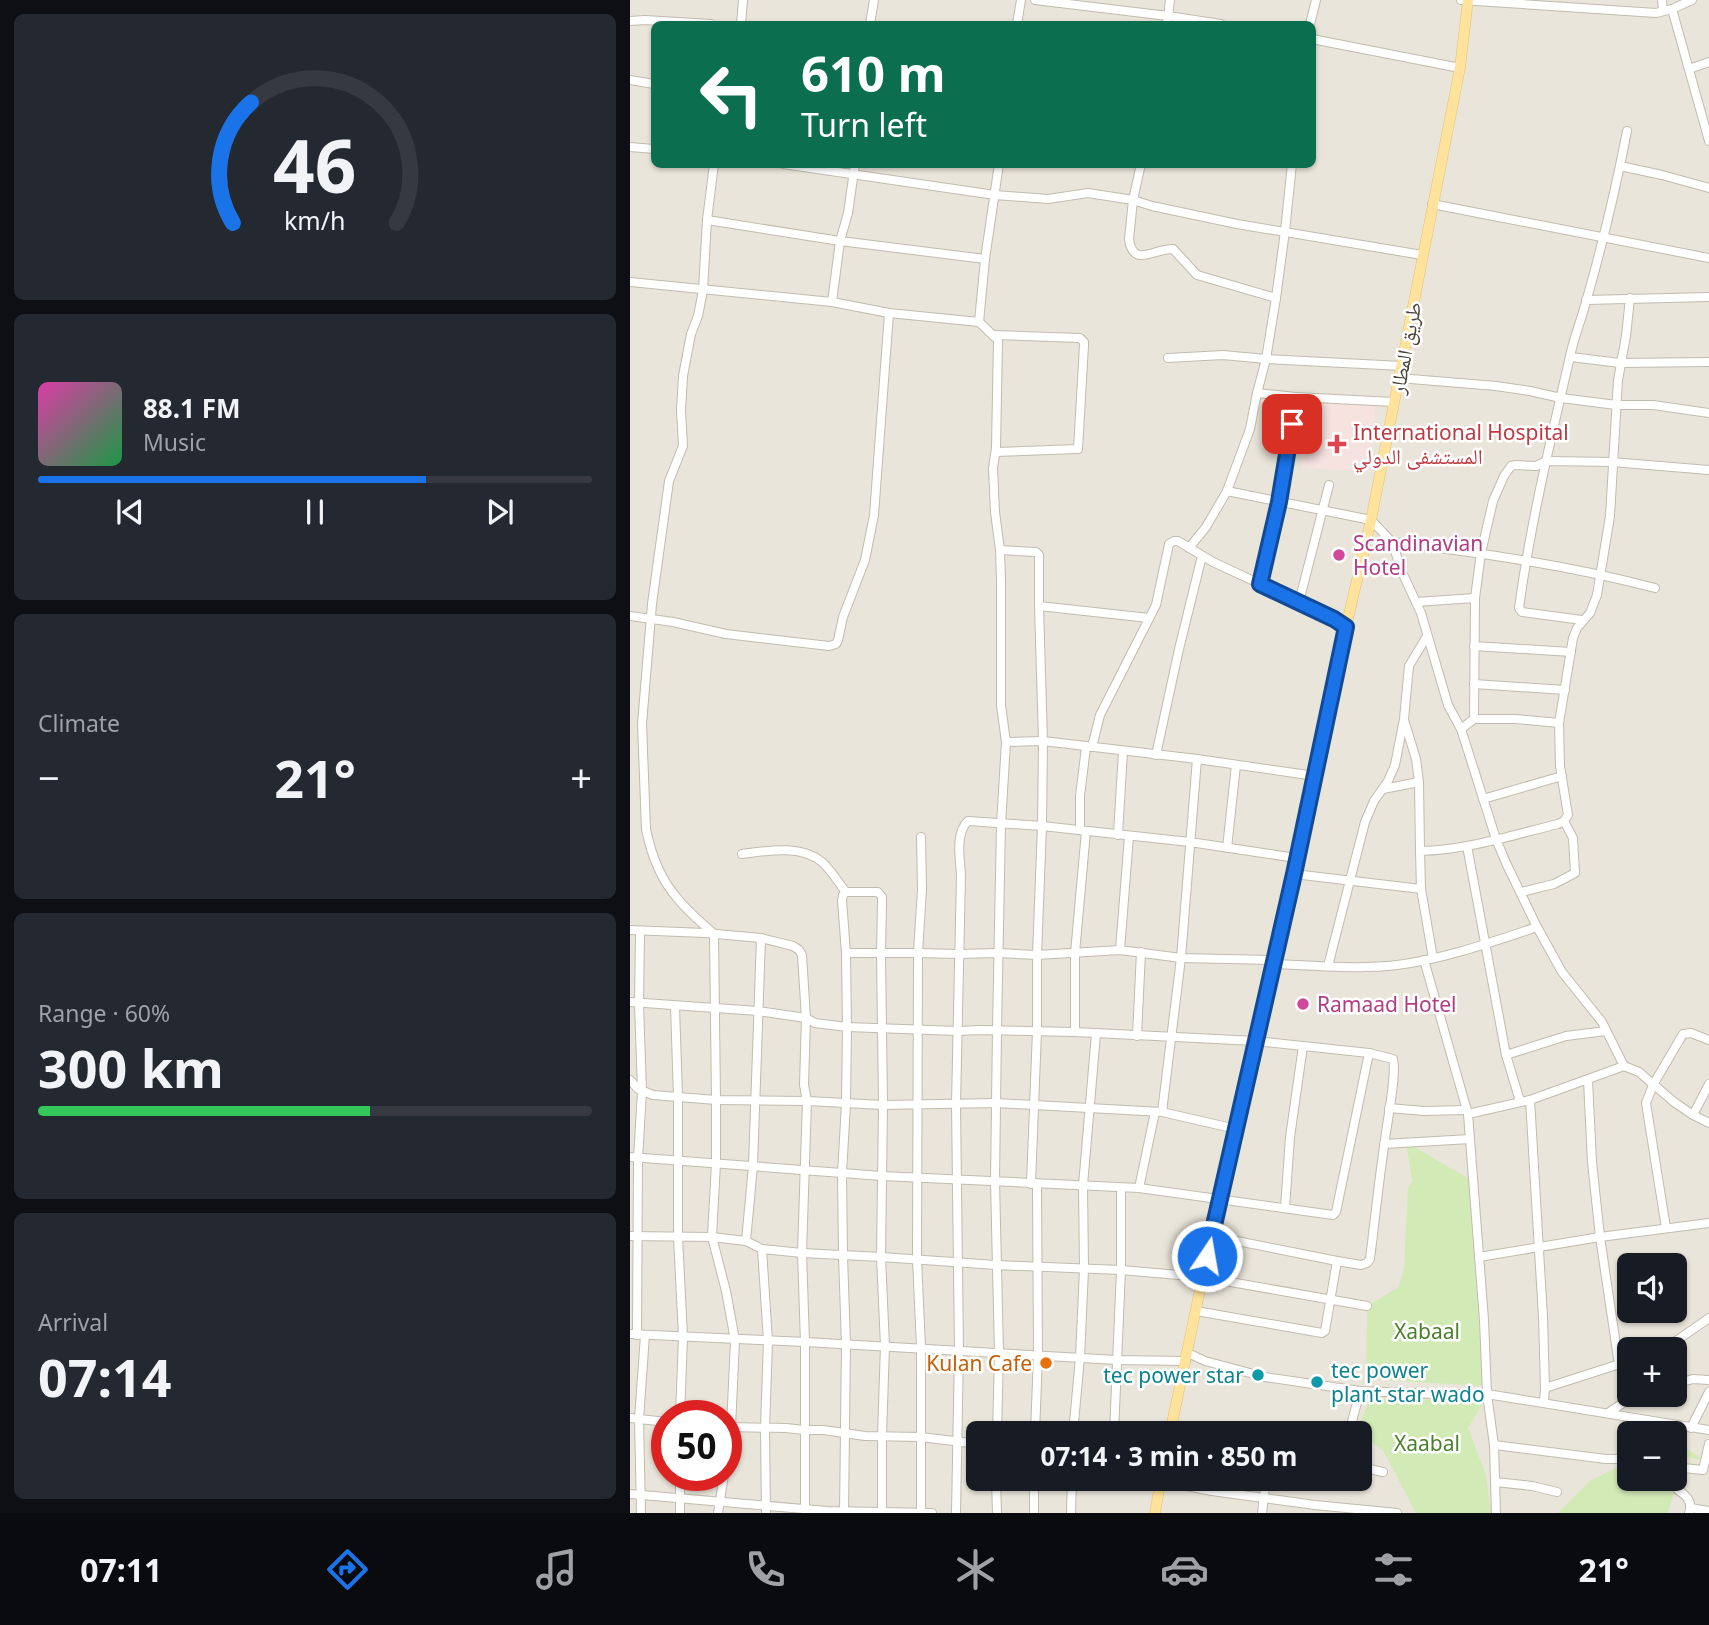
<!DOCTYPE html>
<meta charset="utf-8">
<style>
:root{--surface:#171b24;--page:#242831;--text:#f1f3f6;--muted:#9ea1a6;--line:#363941;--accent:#1a73e8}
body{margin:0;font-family:"Noto Sans","Noto Naskh Arabic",sans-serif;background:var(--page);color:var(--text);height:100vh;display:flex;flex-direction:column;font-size:26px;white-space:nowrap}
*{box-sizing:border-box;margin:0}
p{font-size:23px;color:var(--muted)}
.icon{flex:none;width:38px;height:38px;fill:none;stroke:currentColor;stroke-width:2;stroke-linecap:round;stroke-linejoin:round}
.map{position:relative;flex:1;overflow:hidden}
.panel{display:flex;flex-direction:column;gap:14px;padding:14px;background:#0d0f14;width:630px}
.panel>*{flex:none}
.banner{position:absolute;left:21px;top:21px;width:665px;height:147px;border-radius:10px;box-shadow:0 2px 5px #0004;background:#0b6e4f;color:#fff;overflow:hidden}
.controls{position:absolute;left:987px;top:1253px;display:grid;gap:14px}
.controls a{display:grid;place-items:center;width:70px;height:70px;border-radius:10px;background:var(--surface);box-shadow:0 2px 5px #0004;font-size:35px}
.speed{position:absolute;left:21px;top:1400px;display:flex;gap:14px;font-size:35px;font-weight:700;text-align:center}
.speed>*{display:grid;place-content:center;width:91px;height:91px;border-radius:50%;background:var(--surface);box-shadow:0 2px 5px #0004;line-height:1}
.speed .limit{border:10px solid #d22;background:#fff;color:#111}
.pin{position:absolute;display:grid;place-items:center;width:60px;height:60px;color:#fff;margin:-30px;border-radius:14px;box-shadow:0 4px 10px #0006}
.me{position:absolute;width:77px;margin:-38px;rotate:12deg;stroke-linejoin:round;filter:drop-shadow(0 0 5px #0008)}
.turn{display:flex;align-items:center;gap:24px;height:147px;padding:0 35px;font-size:32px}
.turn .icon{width:91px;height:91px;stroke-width:2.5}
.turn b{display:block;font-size:49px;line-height:60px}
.big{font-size:52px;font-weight:700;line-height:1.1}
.panel .tile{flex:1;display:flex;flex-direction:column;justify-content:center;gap:10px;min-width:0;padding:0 24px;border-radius:10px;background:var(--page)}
.panel .dial{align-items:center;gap:0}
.dial svg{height:182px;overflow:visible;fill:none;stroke:var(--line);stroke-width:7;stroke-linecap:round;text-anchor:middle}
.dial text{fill:var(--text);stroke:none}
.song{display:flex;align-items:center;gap:21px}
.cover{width:84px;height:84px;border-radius:10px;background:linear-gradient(135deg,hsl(320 70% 55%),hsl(140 70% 35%))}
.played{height:7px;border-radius:4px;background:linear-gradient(90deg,var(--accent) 70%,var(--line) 70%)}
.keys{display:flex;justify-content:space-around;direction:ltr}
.heat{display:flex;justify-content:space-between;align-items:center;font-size:38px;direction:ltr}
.charge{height:10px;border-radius:5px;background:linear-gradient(90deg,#34c759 60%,var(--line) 0)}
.trip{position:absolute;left:336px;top:1421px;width:406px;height:70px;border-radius:10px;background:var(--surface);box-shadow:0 2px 5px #0004;font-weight:700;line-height:70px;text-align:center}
.menu{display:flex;height:112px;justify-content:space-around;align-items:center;background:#090b0e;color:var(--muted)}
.menu .icon{width:49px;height:49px}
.menu .on{color:var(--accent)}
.menu b{font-size:32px;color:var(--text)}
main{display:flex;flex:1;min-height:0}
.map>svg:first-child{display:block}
</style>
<main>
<section class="panel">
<div class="tile dial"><svg viewBox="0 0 100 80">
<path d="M14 69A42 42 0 1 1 86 69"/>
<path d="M14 69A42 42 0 0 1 22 16" stroke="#1a73e8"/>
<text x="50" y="56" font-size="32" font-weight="700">46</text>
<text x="50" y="72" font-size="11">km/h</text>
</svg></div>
<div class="tile">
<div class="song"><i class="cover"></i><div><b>88.1 FM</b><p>Music</p></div></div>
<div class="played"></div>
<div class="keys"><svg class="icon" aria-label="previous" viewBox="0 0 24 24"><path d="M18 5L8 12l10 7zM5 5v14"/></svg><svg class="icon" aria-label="pause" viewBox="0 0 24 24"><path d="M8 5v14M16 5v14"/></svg><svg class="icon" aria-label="next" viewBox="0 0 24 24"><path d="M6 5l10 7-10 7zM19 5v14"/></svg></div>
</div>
<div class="tile"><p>Climate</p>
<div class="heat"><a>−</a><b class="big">21°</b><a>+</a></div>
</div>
<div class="tile"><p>Range · 60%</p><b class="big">300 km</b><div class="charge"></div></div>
<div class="tile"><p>Arrival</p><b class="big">07:14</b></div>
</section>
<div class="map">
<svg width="1079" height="1513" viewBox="0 0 1079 1513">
<rect width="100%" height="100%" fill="#f6f3ec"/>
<!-- residential -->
<path fill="#eae5da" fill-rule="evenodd" d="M0 0H1079V1513H0ZM24 24H682V164H24ZM999 1265H1045V1311H999ZM999 1349H1045V1395H999ZM37 1416H96V1475H37ZM348 1433H730V1479H348ZM999 1433H1045V1479H999Z"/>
<!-- medical -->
<path fill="#f6e3e0" d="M675 400 745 405 741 472 671 468Z"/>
<!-- green -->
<g fill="#d2eab5">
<path d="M776 1142 839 1179 853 1386 736 1379 737 1306 769 1287 774 1267 778 1188 782 1181Z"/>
<path d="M741 1397 854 1402 838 1428 856 1475 861 1513H786L754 1452 727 1430Z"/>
<path d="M1045 1441 1074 1460 1054 1457 1038 1513H928L960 1481 999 1461V1479H1045Z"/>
</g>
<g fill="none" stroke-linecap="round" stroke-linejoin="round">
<defs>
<g id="minor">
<path d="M405 0 538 16 591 24"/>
<path d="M831 0 1026 13 1042 9 1062 0"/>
<path d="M1032 0 1033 11"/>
<path d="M1042 9 1079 141"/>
<path d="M0 21 15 20 81 24"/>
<path d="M111 24 113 0"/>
<path d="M240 24 244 0"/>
<path d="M387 24 391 0"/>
<path d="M537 24 540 0"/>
<path d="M680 24 686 0"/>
<path d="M682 39 830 68"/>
<path d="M1059 69 1079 62"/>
<path d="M0 80 24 84"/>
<path d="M0 147 24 149"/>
<path d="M84 164 77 220 73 290 68 316 61 334 53 376 51 411 53 446 39 481 22 604 12 724 16 829C21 854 31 880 48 899 58 912 72 923 84 934L86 1100V1163L82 1237 96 1291 105 1340 101 1427 96 1459"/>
<path d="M153 164 365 195 418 199 458 193 503 200 522 206 607 224 792 255"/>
<path d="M511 164 503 200 499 239C503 269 525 248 543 249L567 275 646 298"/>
<path d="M990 166 1032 175 1079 188"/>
<path d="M802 204 1079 258"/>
<path d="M77 220 210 241 355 259"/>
<path d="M0 282 202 302 259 313 349 322 368 340 366 448 363 468 365 512 370 550 371 581V705L376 742 371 824 367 1030 365 1181 369 1353 367 1433"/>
<path d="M956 300 1079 297"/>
<path d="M202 302 210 241 218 213 225 164"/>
<path d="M349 322 355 259 369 164"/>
<path d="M365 335 450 338 454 342V345L448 449 366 452"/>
<path d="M941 357 990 363 1079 362"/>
<path d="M538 358 593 355 636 359 772 366"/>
<path d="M769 378 866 386 900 391 931 398 986 405H1023L1079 413"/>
<path d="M627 393 666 397 764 402"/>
<path d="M597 491 741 520 762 542 772 572 791 613 818 705 831 729 866 839 876 863 907 927 932 972 972 1022 994 1066 1009 1072 1044 1102 1063 1115 1079 1123"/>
<path d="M762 542C852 553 937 565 1025 588"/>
<path d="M559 548 576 527 597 491 620 429 627 393 636 359 646 298 655 231 662 164"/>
<path d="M370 550 406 552 409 555V606L413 741 412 826 407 955V1031L401 1184"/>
<path d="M630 584 649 502 666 397"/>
<path d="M669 602 699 485"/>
<path d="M786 602 845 598"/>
<path d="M409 606 519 618"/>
<path d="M0 616 43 622 96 634 199 646 206 644 208 640 213 617 235 560 244 515 259 313"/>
<path d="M952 620 892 612 889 608C901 520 922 434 942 348 946 332 952 317 956 302 972 246 986 188 997 131"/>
<path d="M844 646 941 652"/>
<path d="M844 684 935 690"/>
<path d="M844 719 845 598 851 553 863 501 874 476 881 466 886 465 906 466 917 461 982 462 1079 470"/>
<path d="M774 720 786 759 789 782 790 851"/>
<path d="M831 729 844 719H886L929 723"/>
<path d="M376 742 413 741 567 759 685 776"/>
<path d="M462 747 470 715 526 605 539 544 544 541H548L583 562 669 602 716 627"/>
<path d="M526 755 549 649 572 556"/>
<path d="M753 789 789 782"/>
<path d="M853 799 932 776"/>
<path d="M450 830V796L456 747"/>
<path d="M488 835 493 751"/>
<path d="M291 837 292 889 288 953 287 1259 291 1348V1513"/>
<path d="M837 846 876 1055 890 1101"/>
<path d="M597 848 606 765"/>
<path d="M112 854C136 851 171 844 192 862 201 870 208 882 216 892"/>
<path d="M664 874 791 889"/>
<path d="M216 892H248L252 897V903L251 953 253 1105 251 1257 255 1346 252 1435V1513"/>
<path d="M891 892 924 884 945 873 943 838 934 821 938 815 930 766 929 723 943 638 947 628 960 613 967 595 980 516 988 380 996 336 1000 298"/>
<path d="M0 930 75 933 131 938 163 946 169 950 172 955 176 1018 174 1085 177 1101 172 1253 175 1342V1513"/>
<path d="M490 950 499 836"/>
<path d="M216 953H288L328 954 368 953 407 955 490 950 551 958 643 960"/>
<path d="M803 958 791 889 790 851C837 850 883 835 928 824L934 821"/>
<path d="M794 960 838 1114 854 1320 857 1394 864 1445 866 1513"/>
<path d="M642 964C683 965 726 970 767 965 814 959 862 942 907 927"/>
<path d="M698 966 735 822 744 801 758 781 765 765 774 719 779 666 797 636"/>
<path d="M0 1002 128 1011 176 1018 185 1023 217 1027 328 1031 349 1030 445 1032 626 1041 739 1053 763 1059C767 1074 757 1122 755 1140 749 1179 745 1219 740 1259L737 1263 731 1265 707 1261 582 1236"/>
<path d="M45 1006 48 1097V1237L53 1337 50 1416"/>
<path d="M445 1032V953L456 831"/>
<path d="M507 1036 511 952"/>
<path d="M876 1055 936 1036 976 1031"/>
<path d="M0 1080 8 1089 23 1095 86 1100 177 1101 253 1105 366 1103 532 1112 606 1129"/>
<path d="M958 1080 962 1162 970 1237 989 1365"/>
<path d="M900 1100 913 1317 915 1388"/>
<path d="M759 1108 794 1111 836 1110"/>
<path d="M532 1112 551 958 567 759"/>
<path d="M838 1114 900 1100 994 1066"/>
<path d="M1063 1115 1079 1084"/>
<path d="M754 1144 840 1139"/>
<path d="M0 1157 252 1176 509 1188 703 1215 706 1212 739 1053"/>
<path d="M509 1188 525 1112"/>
<path d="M655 1208 660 1137 673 1046"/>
<path d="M1036 1228 1016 1103 1023 1085 1053 1034 1061 1033 1079 1040"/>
<path d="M0 1236 82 1237 116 1241 132 1249 172 1253 251 1257 366 1265 491 1270 572 1277 737 1306"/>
<path d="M116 1241 123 1166 131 938"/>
<path d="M132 1249 138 1341 135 1428 136 1513"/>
<path d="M849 1257 970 1237 1079 1223"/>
<path d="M566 1311 692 1333 695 1331 707 1261"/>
<path d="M0 1334 175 1342 487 1360 556 1361"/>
<path d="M7 1335 8 1158 12 1092 9 1003 10 932"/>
<path d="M1026 1349 1046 1341 1079 1318"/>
<path d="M558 1353 575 1361 635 1377 703 1387 730 1391 808 1394H857L1079 1430"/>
<path d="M1045 1384 1063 1379 1079 1380"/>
<path d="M914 1402 915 1388 999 1361"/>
<path d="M978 1413 1005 1395"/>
<path d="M0 1418 37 1422"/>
<path d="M97 1427 156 1428 174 1430H193L235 1436 291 1437 348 1444"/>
<path d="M1061 1428 1079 1392"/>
<path d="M405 1433 408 1355 407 1184"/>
<path d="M443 1433 450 1358 454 1269 453 1185 466 1034"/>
<path d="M484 1433 491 1270V1188"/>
<path d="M719 1433 730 1391"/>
<path d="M1014 1433 1017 1420"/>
<path d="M864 1445 976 1459H986L999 1455"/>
<path d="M730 1467 753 1472"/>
<path d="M366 1479 367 1513"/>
<path d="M531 1481 582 1491 685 1505 767 1513"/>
<path d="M865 1482 902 1486 927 1492"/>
<path d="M0 1494 197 1511 302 1513"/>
<path d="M1061 1508 1079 1511"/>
<path d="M11 1513 9 1419 15 1335"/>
<path d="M50 1513V1475"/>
<path d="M88 1513 94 1475"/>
<path d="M214 1513 216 1344 213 1256 212 1173 216 1104 217 1027 216 953 212 900 213 895 216 892"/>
<path d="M326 1513 329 1351 326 1104 331 875C330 859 325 833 338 821L412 826 560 842 666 858"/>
<path d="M404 1513V1479"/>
<path d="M441 1513 442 1479"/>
<path d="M632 1513 636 1479"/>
<path d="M1059 1513C1063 1502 1057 1496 1048 1490L1050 1474 1053 1468 1073 1470 1079 1444"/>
</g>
<g id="major">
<path d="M540 1433 589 1199 664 874 716 627 741 520 830 68 838 0"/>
<path d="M525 1513 531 1479"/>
</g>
</defs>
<!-- minor casing -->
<use href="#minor" stroke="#c2bbae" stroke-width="10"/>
<!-- major casing -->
<use href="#major" stroke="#e6c16a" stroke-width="11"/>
<!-- minor -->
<use href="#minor" stroke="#fff" stroke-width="8"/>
<!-- major -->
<use href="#major" stroke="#ffe39c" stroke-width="10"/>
</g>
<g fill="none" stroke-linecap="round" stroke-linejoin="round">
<defs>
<path id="route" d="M577 1256 664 874 716 627 704 619 630 584 649 502 662 424"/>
</defs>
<!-- route casing -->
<use href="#route" stroke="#114b97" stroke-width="18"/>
<!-- route -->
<use href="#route" stroke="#1a73e8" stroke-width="12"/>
</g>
<!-- markers -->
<path fill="#e0444e" stroke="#fff" stroke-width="2.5" d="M703.5 433.5h7v7h7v7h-7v7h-7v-7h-7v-7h7z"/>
<g fill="#d1479c" stroke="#fff" stroke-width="2.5">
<circle cx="709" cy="555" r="7"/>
<circle cx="673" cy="1004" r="7"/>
</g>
<circle fill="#e8710a" stroke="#fff" stroke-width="2.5" cx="416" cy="1363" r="7"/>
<g fill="#0f9aa8" stroke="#fff" stroke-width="2.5">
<circle cx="628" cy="1375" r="7"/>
<circle cx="687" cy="1382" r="7"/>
</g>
<g text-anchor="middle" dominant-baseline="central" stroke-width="5" stroke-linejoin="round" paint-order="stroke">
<!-- street labels -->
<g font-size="21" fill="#4b4439" stroke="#fff">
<text transform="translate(775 348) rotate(-79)">طريق المطار</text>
</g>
<!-- health labels -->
<g font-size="21" fill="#be3a42" stroke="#fff" text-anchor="start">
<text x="723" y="432">International Hospital<tspan x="723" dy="24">المستشفى الدولي</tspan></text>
</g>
<!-- hotel labels -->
<g font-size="21" fill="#b23c85" stroke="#fff" text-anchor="start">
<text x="723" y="543">Scandinavian<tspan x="723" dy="24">Hotel</tspan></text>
<text x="687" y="1004">Ramaad Hotel</text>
</g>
<!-- park labels -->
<g font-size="21" fill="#4a7f2a" stroke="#fff">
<text x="797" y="1331">Xabaal</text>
<text x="797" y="1443">Xaabal</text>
</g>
<!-- food labels -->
<g font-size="21" fill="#c56008" stroke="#fff" text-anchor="end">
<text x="402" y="1363">Kulan Cafe</text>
</g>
<!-- culture labels -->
<g font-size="21" fill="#0d838f" stroke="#fff" text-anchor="start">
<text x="701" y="1370">tec power<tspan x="701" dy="24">plant star wado</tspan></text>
<text x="614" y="1375" text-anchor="end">tec power star</text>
</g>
</g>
</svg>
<div class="controls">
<a><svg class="icon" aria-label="sound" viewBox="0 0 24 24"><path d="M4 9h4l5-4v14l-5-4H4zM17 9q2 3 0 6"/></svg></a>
<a>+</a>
<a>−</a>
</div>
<div class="speed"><div class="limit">50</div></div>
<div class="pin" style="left:662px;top:424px;background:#d93025"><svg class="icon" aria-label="arrive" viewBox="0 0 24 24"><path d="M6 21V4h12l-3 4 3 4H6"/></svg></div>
<svg class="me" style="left:577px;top:1256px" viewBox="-20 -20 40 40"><circle r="17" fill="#1a73e8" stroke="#fff" stroke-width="3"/><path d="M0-11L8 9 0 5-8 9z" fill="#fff"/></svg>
<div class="trip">07:14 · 3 min · 850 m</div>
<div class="banner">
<div class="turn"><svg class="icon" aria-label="left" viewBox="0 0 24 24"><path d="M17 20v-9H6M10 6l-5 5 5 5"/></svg><div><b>610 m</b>Turn left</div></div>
</div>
</div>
</main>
<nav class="menu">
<b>07:11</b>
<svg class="icon on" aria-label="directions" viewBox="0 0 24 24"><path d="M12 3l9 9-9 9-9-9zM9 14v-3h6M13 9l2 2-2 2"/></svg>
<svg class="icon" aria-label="music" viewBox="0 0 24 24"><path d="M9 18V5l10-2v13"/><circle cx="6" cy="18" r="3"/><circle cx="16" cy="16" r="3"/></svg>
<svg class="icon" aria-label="phone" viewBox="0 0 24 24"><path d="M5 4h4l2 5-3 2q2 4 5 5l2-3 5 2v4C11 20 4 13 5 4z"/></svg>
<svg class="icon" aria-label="climate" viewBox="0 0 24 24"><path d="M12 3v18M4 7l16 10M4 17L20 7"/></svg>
<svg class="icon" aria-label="car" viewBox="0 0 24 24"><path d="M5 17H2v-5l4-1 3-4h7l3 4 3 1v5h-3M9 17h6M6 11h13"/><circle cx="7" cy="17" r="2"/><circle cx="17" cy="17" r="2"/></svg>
<svg class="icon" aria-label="filters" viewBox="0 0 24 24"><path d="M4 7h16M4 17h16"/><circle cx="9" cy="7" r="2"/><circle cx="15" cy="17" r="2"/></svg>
<b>21°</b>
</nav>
